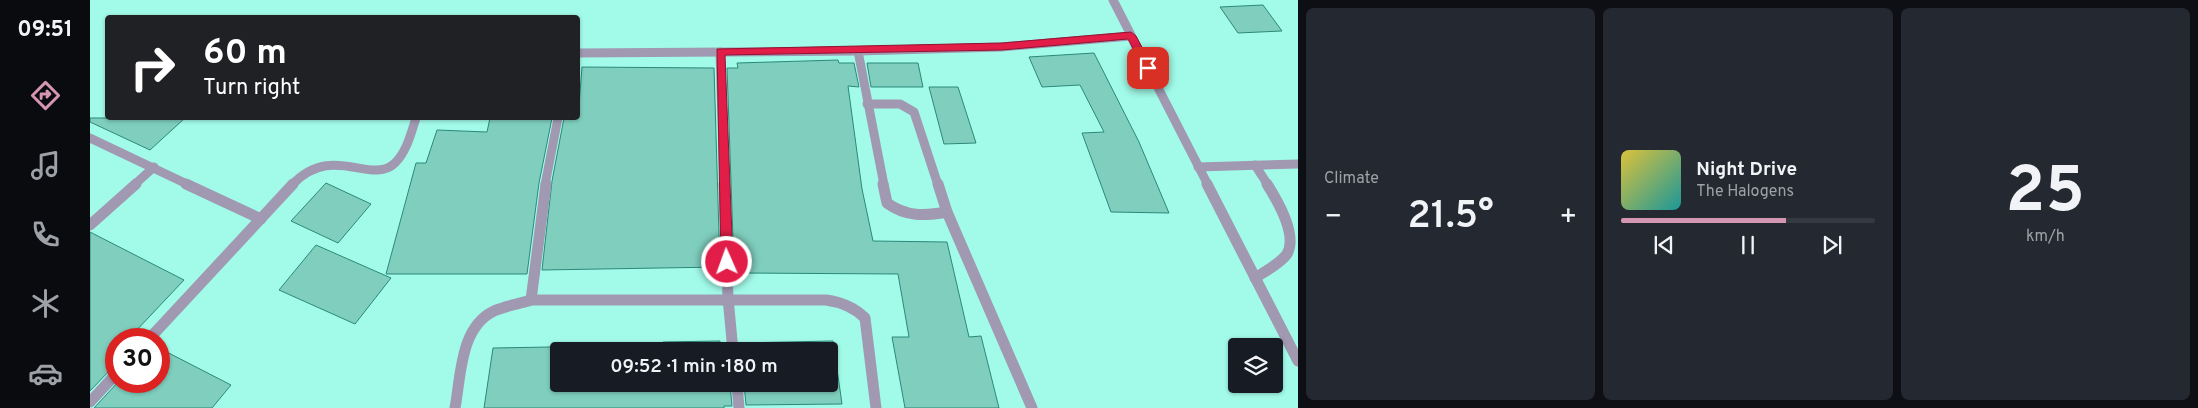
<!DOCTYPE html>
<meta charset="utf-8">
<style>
:root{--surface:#171b24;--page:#242831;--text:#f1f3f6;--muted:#9ea1a6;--line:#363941;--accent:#d496b3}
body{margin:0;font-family:Overpass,sans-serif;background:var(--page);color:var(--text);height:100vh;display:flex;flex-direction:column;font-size:19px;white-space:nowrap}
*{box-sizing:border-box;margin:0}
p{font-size:16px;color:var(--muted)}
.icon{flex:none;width:28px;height:28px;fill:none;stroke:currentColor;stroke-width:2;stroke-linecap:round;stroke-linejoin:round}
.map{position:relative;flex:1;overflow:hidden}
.side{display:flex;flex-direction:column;gap:8px;padding:8px;background:#0d0f14;width:900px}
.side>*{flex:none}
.guide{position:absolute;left:15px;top:15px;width:475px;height:105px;border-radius:5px;box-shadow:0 1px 4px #0004;background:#202124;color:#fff;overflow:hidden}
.fabs{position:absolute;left:1138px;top:338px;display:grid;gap:10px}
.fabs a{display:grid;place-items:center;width:55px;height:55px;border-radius:5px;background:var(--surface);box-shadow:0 1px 4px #0004;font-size:25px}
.speed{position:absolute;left:15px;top:328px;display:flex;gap:10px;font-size:25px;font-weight:700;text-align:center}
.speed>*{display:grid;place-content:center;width:65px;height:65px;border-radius:50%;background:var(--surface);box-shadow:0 1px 4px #0004;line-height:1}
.speed .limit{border:8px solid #d22;background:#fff;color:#111}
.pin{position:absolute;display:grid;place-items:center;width:42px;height:42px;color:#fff;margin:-21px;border-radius:10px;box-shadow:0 2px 8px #0006}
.me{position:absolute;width:55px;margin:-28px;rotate:358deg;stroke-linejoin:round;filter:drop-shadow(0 0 4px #0008)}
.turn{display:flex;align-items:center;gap:18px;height:105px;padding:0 15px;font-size:22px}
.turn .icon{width:65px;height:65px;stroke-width:2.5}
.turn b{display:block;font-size:35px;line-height:42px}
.big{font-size:38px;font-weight:600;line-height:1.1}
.side .tile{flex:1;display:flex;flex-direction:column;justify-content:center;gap:8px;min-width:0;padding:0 18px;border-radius:8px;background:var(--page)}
.side .dial{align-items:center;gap:0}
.dial b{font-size:65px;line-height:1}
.song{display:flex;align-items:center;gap:15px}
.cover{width:60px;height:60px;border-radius:8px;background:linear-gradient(135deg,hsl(50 70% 55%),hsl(180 70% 35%))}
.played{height:5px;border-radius:2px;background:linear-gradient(90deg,var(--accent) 65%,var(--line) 65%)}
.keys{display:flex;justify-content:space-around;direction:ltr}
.heat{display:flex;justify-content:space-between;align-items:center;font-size:28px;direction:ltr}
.side .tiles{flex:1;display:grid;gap:8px;grid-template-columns:repeat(3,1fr)}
.trip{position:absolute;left:460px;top:342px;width:288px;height:50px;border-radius:5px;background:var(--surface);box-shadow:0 1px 4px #0004;font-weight:600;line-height:50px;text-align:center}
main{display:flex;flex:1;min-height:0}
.dock{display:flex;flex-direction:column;width:90px;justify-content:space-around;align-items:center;background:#090b0e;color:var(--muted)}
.dock .icon{width:35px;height:35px}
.dock .selected{color:var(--accent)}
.dock b{font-size:22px;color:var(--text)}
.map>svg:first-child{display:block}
</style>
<main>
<nav class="dock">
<b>09:51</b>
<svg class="icon selected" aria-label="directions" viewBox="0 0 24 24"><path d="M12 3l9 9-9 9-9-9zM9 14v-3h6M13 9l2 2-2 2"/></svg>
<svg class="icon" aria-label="music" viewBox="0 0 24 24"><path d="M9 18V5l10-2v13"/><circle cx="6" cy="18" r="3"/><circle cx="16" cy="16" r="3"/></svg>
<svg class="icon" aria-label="phone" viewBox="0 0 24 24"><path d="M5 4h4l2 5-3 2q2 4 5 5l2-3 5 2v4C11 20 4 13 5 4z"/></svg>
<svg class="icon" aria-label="climate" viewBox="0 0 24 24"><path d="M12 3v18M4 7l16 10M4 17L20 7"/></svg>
<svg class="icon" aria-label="car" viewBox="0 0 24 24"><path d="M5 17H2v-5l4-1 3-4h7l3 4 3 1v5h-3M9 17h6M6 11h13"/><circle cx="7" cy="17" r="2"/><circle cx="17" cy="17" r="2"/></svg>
</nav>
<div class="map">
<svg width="1208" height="408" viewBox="0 0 1208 408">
<rect width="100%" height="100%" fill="#a2fbe9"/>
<!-- building -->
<g fill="#7fcebe" stroke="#2b897a">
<path d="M1173 5 1192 31 1148 33 1130 7Z"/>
<path d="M1004 53 1049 142 1079 213 1021 212 992 133 1014 132 990 85 952 87 939 57Z"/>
<path d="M748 60 749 63H764L769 87 758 86 772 189 783 241 857 242 879 337 891 336 909 408H815L802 337H819L808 274 650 273V267H644L637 68H648L647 63Z"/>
<path d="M777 63H828L833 87H781Z"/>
<path d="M492 67 624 68 630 267 452 270 462 181 474 118H488Z"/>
<path d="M839 87H868L886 143 854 144Z"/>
<path d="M0 118H95L60 150 0 122Z"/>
<path d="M400 118H462L449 183 437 274H296L326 163H336L347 130 397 132Z"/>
<path d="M236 183 281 204 248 243 201 221Z"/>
<path d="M0 232 94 280 43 334 52 339H26V367L21 369 0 391Z"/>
<path d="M226 245 301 278 265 324 189 290Z"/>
<path d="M630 341V344L635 343 636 351H469V384H640L642 406H634V408H394L403 348 573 345V342Z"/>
<path d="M743 341 752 404 656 405 654 384H739V351H650L649 343Z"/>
<path d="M69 348 141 385 122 408H4L29 381H69Z"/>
</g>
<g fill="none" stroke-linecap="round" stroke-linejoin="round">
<!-- service-far1 -->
<path stroke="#a199b2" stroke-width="9" d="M1165 165 1178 185"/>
<!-- service -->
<path stroke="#a199b2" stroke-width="11" d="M1165 278C1175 271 1190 264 1197 254 1208 235 1187 200 1177 184"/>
<!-- minor-far1 -->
<g stroke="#a199b2" stroke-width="9">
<path d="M768 51 794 185"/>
<path d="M630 52 634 185"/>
<path d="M488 53 768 51 911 47 1041 36"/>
<path d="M777 104H810L824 112 848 185"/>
<path d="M0 138 99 185"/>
<path d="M1108 167 1208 164"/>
<path d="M44 185 64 167"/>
<path d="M202 185C242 142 281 186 305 163 317 151 321 133 326 118"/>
<path d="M455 185 468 118"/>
</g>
<!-- minor -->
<g stroke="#a199b2" stroke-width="11">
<path d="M96 184 171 219"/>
<path d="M634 184 638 298 643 351"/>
<path d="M793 184 797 203C816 217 835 216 857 212"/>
<path d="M848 184 857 212 942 408"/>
<path d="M0 225 46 184"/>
<path d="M441 300 456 184"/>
<path d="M59 339 203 184"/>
<path d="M647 384 649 408"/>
<path d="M0 402 26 374"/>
<path d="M365 408C371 376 370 327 404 311 415 306 429 304 441 300H736C751 302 764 307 775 318L786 408"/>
</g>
<!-- tertiary-far1 -->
<path stroke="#a199b2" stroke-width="9" d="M1023 0 1118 185"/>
<!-- tertiary -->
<path stroke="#a199b2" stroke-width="11" d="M1117 184 1208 361"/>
</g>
<!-- route -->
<path fill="#e11d48" stroke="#92132f" d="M1041 32 1046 36 1063 68 1061 71H1054L1038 39 912 50 635 55 643 262 641 266 637 267 633 266 631 262 627 49 912 43Z"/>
</svg>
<div class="fabs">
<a><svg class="icon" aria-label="layers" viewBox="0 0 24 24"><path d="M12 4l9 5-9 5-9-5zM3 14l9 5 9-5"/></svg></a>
</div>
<div class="speed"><div class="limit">30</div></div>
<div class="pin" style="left:1058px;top:68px;background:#d93025"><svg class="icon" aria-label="arrive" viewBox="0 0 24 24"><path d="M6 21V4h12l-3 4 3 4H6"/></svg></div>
<svg class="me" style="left:637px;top:262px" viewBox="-20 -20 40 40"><circle r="17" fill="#e11d48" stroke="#fff" stroke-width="3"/><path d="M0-11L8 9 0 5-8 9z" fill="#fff"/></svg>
<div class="trip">09:52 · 1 min · 180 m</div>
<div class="guide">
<div class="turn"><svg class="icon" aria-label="right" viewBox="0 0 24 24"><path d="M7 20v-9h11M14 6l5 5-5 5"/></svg><div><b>60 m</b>Turn right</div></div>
</div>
</div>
<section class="side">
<div class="tiles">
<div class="tile"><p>Climate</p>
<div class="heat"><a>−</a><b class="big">21.5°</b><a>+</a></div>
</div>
<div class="tile">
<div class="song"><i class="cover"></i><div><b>Night Drive</b><p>The Halogens</p></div></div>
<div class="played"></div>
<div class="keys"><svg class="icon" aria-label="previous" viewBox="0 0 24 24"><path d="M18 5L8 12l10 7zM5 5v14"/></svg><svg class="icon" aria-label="pause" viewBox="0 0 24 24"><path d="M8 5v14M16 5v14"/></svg><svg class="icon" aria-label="next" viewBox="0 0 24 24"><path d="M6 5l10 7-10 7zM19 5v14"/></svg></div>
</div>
<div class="tile dial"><b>25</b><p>km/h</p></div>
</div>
</section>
</main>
